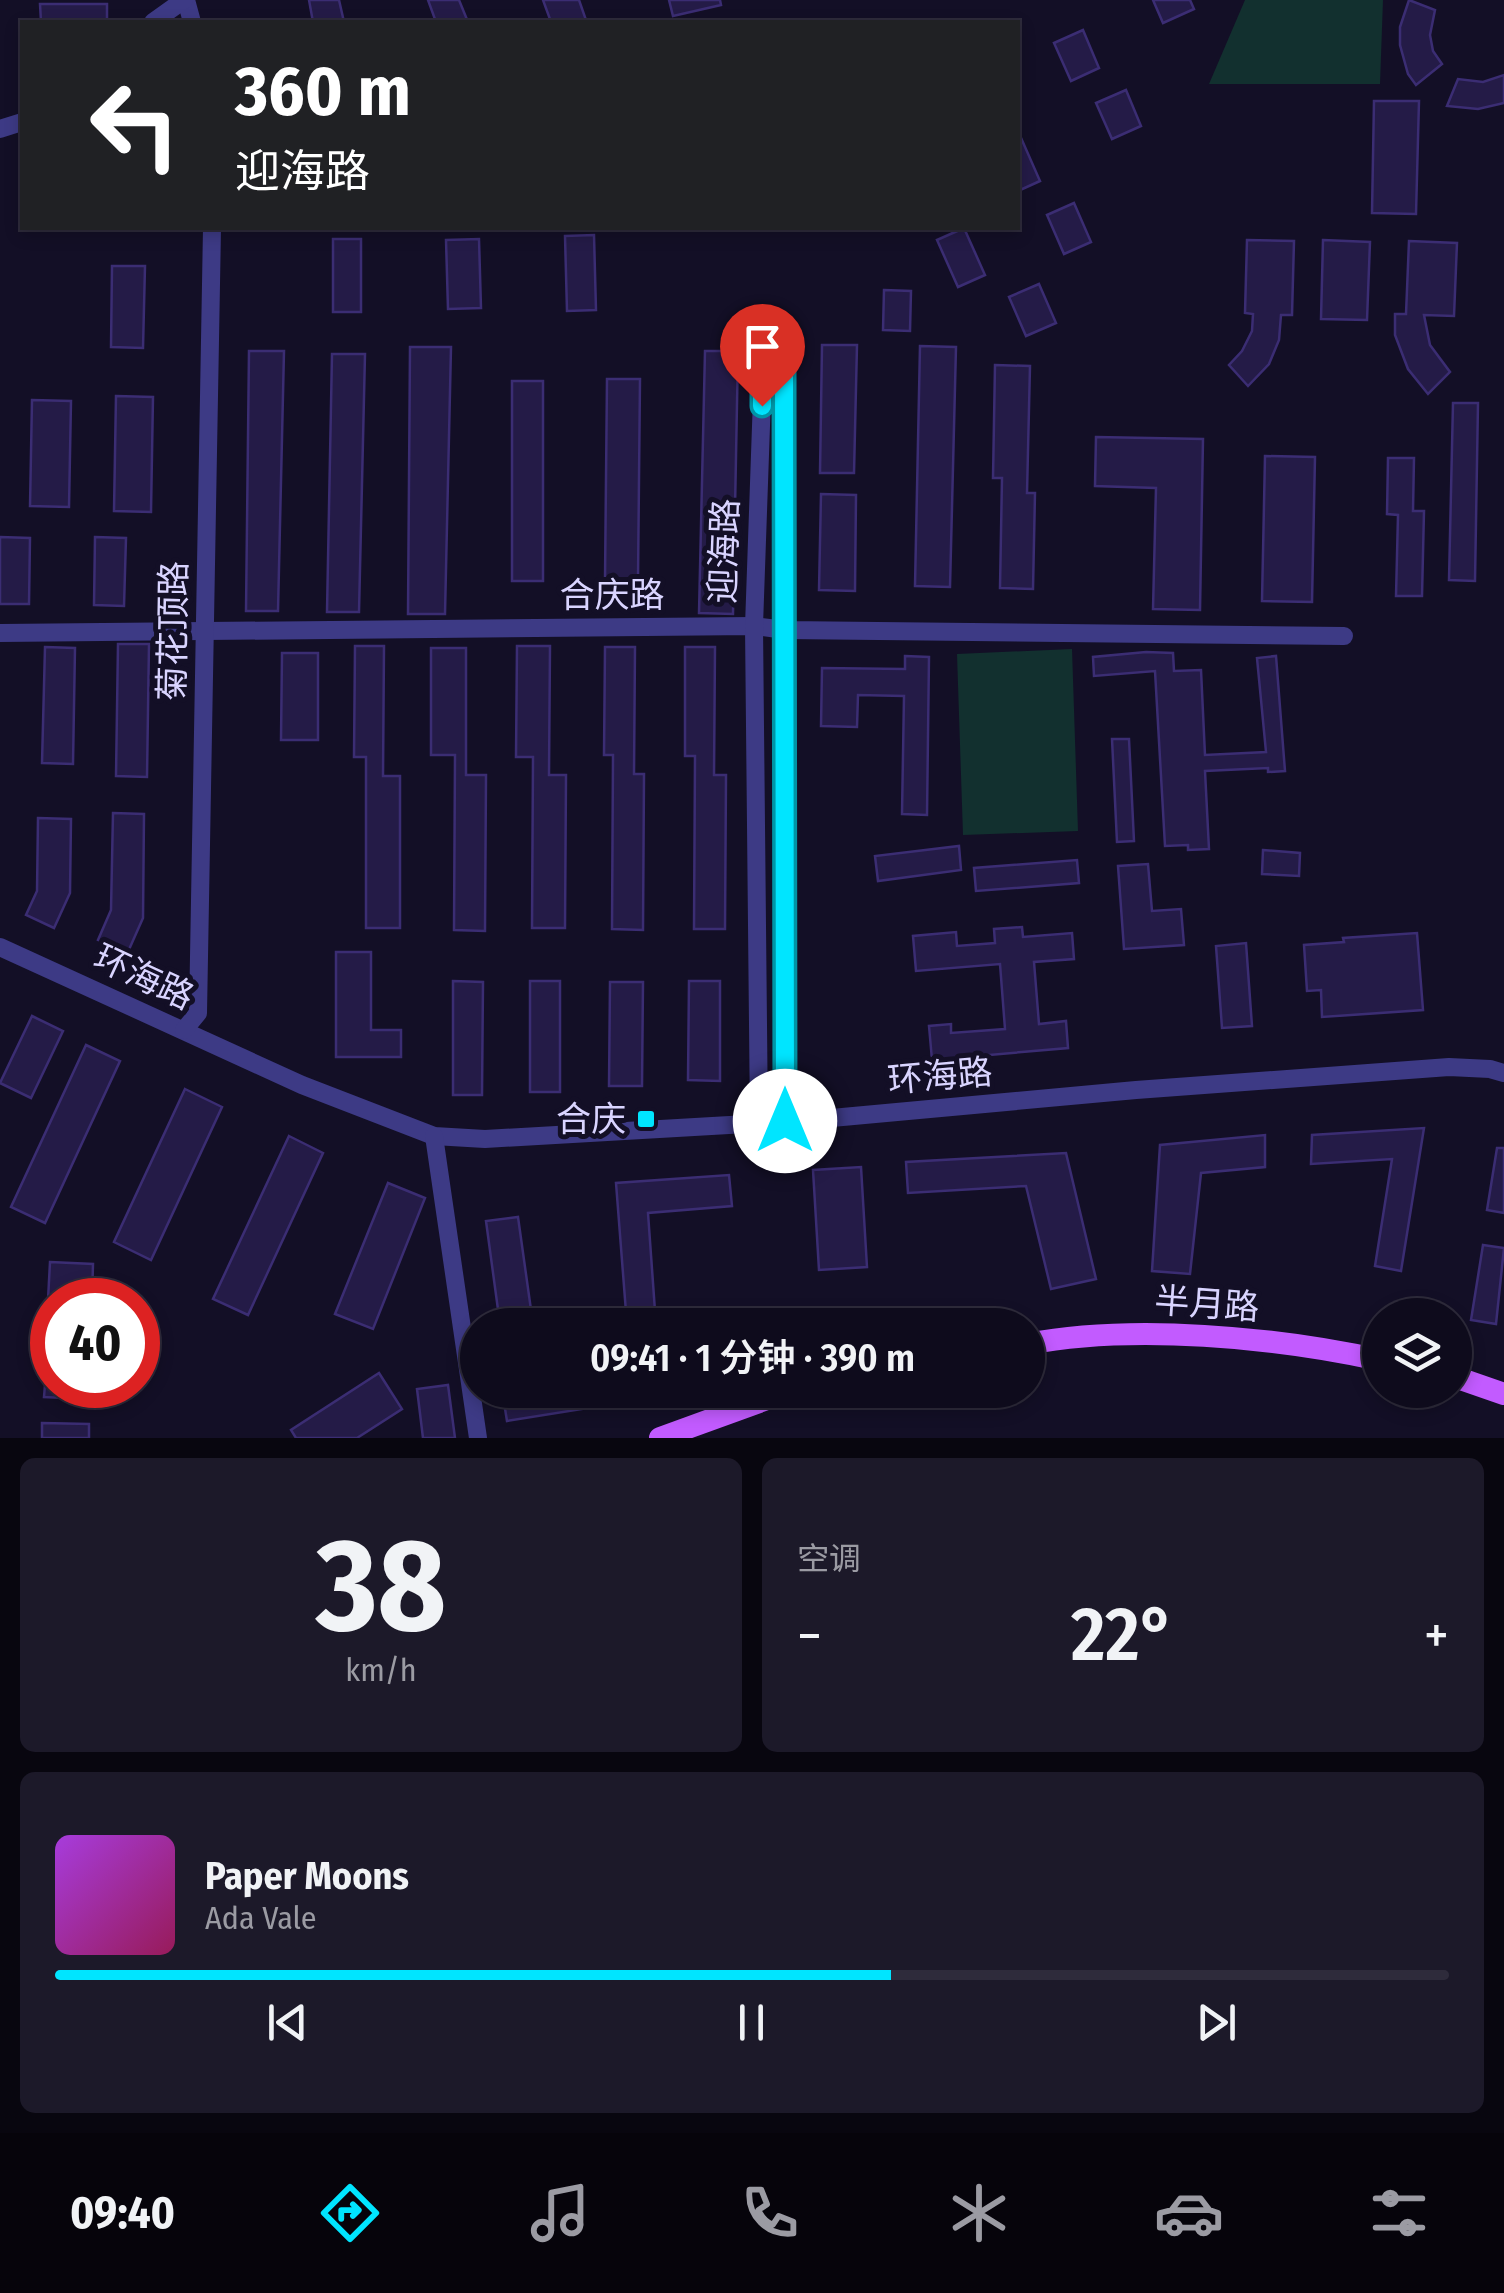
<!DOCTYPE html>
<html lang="zh">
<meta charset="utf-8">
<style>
:root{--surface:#0e0b1c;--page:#1c1929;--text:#f1f3f6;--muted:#9b9ba3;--line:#2e2b3b;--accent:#00e5ff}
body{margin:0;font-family:"Fira Sans Condensed","Noto Sans SC",sans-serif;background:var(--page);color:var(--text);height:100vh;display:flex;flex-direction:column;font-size:38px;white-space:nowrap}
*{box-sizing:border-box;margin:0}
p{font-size:32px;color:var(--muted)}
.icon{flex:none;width:55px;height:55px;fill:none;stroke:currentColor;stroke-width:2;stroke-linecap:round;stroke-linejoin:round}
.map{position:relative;height:1438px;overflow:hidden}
.details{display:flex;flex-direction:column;gap:20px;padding:20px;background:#08060f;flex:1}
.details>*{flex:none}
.top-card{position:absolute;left:20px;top:20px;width:1000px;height:210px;border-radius:0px;box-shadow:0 5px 15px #0003,0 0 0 2px var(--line);background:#202124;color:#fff;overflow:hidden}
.controls{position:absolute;left:1362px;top:1298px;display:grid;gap:20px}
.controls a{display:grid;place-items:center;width:110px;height:110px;border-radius:50%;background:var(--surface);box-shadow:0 5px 15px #0003,0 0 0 2px var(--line);font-size:50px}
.speed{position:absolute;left:30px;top:1278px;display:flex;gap:20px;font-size:50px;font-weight:700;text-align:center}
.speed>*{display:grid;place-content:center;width:130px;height:130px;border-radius:50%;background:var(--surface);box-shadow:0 5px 15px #0003,0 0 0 2px var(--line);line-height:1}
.speed .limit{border:15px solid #d22;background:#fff;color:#111}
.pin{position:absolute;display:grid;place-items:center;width:85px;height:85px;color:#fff;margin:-102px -42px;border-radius:50% 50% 50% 0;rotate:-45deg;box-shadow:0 0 10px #0007}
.pin .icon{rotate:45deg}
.me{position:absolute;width:110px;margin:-55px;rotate:0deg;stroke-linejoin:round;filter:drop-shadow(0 0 8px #0008)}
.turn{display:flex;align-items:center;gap:35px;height:210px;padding:0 50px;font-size:45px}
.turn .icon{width:130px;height:130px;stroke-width:2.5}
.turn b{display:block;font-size:70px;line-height:85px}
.big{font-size:75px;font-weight:600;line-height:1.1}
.details .card{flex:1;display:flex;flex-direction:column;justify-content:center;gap:15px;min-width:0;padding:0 35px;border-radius:15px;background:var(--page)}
.details .dial{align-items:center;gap:0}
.dial b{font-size:130px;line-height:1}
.song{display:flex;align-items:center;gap:30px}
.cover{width:120px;height:120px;border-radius:15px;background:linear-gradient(135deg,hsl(280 70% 55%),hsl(330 70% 35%))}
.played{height:10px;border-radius:5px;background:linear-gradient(90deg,var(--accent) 60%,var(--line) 60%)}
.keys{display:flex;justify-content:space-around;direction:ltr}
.heat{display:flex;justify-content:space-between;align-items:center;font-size:55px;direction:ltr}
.details .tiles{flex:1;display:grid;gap:20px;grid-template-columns:1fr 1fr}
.card:last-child{grid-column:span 2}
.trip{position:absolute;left:460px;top:1308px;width:585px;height:100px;border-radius:50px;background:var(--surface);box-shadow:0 5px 15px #0003,0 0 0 2px var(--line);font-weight:600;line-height:100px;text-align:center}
.dock{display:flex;height:160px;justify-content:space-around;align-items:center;background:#06040b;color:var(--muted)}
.dock .icon{width:70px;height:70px}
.dock .selected{color:var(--accent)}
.dock b{font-size:45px;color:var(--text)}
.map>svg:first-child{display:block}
</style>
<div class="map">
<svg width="1504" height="1438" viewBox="0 0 1504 1438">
<rect width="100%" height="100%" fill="#130f26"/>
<!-- green -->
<g fill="#12302f">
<path d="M1245 0H1383L1380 84H1209Z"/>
<path d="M1072 649 1078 831 963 835 957 654Z"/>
</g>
<!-- building -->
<g fill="#241b47" stroke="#3b2d73" stroke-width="2.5">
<path d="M309 0H339L344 22H313Z"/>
<path d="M428 0H459L468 22H436Z"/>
<path d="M543 0H579L586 20 551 22Z"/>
<path d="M669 0H720L721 5 673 16Z"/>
<path d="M1153 0H1190L1194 9 1163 23Z"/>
<path d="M1409 0 1435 10 1430 35 1433 51 1442 64 1416 85 1408 74 1400 45V27Z"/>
<path d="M40 4H107V22H41Z"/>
<path d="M1083 30 1099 68 1071 81 1054 43Z"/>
<path d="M1504 75V103L1478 109 1447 106 1458 79 1483 82Z"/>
<path d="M1126 90 1141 126 1112 139 1096 103Z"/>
<path d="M1374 101H1419L1416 214 1372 213Z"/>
<path d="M1018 131 1040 181 1018 191Z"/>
<path d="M1074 203 1091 242 1064 254 1047 215Z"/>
<path d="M964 228 985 275 958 287 937 240Z"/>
<path d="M594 235 596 310 567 311 565 236Z"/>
<rect x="333" y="239" width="28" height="73"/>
<path d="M479 239 481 308 448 309 446 240Z"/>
<path d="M1247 240 1294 241 1292 315H1281L1279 340 1269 364 1248 386 1229 365 1242 351 1252 331 1253 314 1245 313Z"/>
<path d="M1323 240 1370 242 1367 320 1321 319Z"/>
<path d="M1409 241 1457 243 1454 316 1424 315 1430 345 1450 372 1428 394 1408 369 1395 335V314H1406Z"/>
<path d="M112 266H145L143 348 111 347Z"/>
<path d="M1039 284 1056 323 1026 336 1009 297Z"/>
<path d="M884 290 911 291 910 331 883 330Z"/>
<path d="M822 345H857L854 473H820Z"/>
<path d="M920 346 956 347 950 587 915 586Z"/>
<path d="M410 347H451L445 614H408Z"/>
<path d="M249 351H284L278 611H246Z"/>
<path d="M705 351H738L733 614 699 613Z"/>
<path d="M332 354H365L359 612H327Z"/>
<path d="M995 365 1030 366 1027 493H1035L1033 589 1000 588 1002 478H993Z"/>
<path d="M607 379H640L638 580H605Z"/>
<rect x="512" y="381" width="31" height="200"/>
<path d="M116 396 153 397 151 512 114 511Z"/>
<path d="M32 400 71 401 69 507 30 506Z"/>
<path d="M1453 403H1478L1475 581 1449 580Z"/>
<path d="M1096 437 1203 439 1200 610 1153 609 1156 488 1095 486Z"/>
<path d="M1265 456 1315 457 1312 602 1262 601Z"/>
<path d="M1388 458H1414L1413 511H1424L1422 596H1396L1398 515 1387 514Z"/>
<path d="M821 494 856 495 855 591 819 590Z"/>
<path d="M0 537 30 538 29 604H0Z"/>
<path d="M95 537 126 538 124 606 94 605Z"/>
<path d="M118 644H149L147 777 116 776Z"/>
<path d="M355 646H384L383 776H400V928H366V757H354Z"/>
<path d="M517 646H550L549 775H566L565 928H532L533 757H516Z"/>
<path d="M45 647 75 648 73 764 42 763Z"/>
<path d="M605 647H635L634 774H644L643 930 612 929 613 755H604Z"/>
<path d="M685 647H715L714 775H726L725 929H694L695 756H685Z"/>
<path d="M431 648H466V775H486L485 931 454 930 455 755H431Z"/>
<path d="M1146 652 1173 653 1174 671 1201 670 1205 755 1266 752 1257 658 1276 656 1285 771 1268 772V768L1205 771 1209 849 1188 850V845L1165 846 1155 671 1094 676 1093 657Z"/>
<path d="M282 653H318V740H281Z"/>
<path d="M905 656 929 657 927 815 902 814 904 696 858 695 857 727 821 726 822 668 905 669Z"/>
<path d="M1112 739H1129L1134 841 1117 842Z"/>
<path d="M113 813 144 814 143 918 127 954 98 940 111 910Z"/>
<path d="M38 818 71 819 70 893 54 928 26 915 37 891Z"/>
<path d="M959 846 961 870 878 881 875 856Z"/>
<path d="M1263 850 1300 853 1299 876 1262 874Z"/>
<path d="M1077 860 1079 883 976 891 974 868Z"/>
<path d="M1148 864 1152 911 1181 909 1184 945 1124 949 1118 866Z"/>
<path d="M1022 927 1023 937 1072 933 1074 959 1034 962 1039 1024 1066 1021 1068 1048 932 1060 929 1026 951 1024V1033L1005 1029 1000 964 916 971 913 936 956 932 957 946 995 943 994 929Z"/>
<path d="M1417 933 1423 1010 1322 1017 1321 990 1307 991 1304 945 1344 942 1343 938Z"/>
<path d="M1246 943 1252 1026 1222 1028 1216 946Z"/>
<path d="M336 952H371V1030H401V1057H336Z"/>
<path d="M453 981 483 982 482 1095H453Z"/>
<rect x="530" y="981" width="30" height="111"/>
<path d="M689 981H720V1081L688 1080Z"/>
<path d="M610 982H643L642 1086H609Z"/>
<path d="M32 1016 63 1031 31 1098 0 1083Z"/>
<path d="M86 1045 120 1061 45 1223 11 1207Z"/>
<path d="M185 1089 222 1107 151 1260 114 1242Z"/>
<path d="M1424 1128 1401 1271 1375 1266 1392 1159 1311 1164 1312 1135Z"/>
<path d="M1265 1135V1167L1201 1173 1190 1274 1152 1271 1160 1145Z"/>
<path d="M289 1136 323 1153 248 1315 213 1299Z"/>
<path d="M1497 1148H1504V1213L1487 1210Z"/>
<path d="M1066 1153 1096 1279 1051 1289 1026 1186 908 1193 906 1162Z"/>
<path d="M861 1167 867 1267 819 1270 813 1170Z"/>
<path d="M729 1175 732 1206 648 1213 656 1325H627L616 1183Z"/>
<path d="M388 1183 425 1198 373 1329 335 1314Z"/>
<path d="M518 1217 532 1317 590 1308 593 1325H505L504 1317H499L486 1221Z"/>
<path d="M1483 1245 1504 1248 1496 1324 1471 1320Z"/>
<path d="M50 1262 93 1264 92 1300H48Z"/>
<path d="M379 1373 402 1409 357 1438H296L291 1430Z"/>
<path d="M45 1385H88V1399L44 1397Z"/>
<path d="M448 1385 455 1438H423L417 1389Z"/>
<path d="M502 1390H605L607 1405 507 1421Z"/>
<path d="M42 1423 89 1424V1438H42Z"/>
</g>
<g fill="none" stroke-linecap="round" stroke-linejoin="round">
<!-- minor -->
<g stroke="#3d3a85" stroke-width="18">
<path d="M186 0 192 22"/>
<path d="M153 22 184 0"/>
<path d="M0 129 22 122"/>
<path d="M774 344 784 366 785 1121"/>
<path d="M0 633 754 626 785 630 1344 636"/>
<path d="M0 947 302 1085 434 1136 485 1139 799 1121 1136 1090 1449 1067 1490 1069 1504 1073"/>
<path d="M184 1030 198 1013 212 228"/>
<path d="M759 1124 754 626 763 369 774 344"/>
<path d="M434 1136 478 1438"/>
</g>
<!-- major -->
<g stroke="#c25bff" stroke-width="22">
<path d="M1028 1344C1132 1324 1276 1337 1380 1360"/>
<path d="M1455 1377 1504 1394"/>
<path d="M660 1438 792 1390"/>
</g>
</g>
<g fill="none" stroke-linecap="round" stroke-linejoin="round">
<defs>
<path id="route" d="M762 406V369L774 344 784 366 785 1121"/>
</defs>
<!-- route casing -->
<use href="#route" stroke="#0095a6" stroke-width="25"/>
<!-- route -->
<use href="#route" stroke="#00e5ff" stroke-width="18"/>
</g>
<!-- markers -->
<rect fill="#00e5ff" stroke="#130f26" stroke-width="4" x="636" y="1109" width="20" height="20" rx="5"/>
<g text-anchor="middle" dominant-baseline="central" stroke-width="10" stroke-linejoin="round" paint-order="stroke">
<!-- street labels -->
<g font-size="35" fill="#d9d4ff" stroke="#130f26">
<text transform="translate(724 551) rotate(-88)">迎海路</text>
<text x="612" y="595">合庆路</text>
<text transform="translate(173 631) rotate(-89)">菊花顶路</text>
<text transform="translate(144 977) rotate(25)">环海路</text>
<text transform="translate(940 1076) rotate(-5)">环海路</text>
<text transform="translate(1207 1304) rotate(4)">半月路</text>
</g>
<!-- poi labels -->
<g font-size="35" fill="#d9d4ff" stroke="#130f26" text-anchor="end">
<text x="626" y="1119">合庆</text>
</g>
</g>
</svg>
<div class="controls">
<a><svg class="icon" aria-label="layers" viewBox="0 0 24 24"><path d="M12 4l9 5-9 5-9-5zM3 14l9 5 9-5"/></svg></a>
</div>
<div class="speed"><div class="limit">40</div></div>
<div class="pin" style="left:762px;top:406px;background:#d93025"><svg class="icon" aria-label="arrive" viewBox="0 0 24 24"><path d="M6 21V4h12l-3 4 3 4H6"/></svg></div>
<svg class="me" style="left:785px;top:1121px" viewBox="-20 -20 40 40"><circle r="19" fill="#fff"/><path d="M0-13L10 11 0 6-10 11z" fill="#00e5ff"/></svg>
<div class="trip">09:41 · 1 分钟 · 390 m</div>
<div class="top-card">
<div class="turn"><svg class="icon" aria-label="left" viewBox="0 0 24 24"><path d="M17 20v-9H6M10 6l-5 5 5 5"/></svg><div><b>360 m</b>迎海路</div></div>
</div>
</div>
<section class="details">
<div class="tiles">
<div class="card dial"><b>38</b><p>km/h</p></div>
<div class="card"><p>空调</p>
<div class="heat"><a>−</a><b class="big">22°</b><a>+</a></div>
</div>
<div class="card">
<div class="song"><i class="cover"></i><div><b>Paper Moons</b><p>Ada Vale</p></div></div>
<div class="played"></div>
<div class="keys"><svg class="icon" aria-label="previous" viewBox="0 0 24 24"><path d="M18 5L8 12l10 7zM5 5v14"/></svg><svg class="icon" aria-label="pause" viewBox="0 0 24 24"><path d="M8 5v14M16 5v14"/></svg><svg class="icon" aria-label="next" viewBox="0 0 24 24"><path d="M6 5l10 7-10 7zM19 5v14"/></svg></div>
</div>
</div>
</section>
<nav class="dock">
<b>09:40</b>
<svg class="icon selected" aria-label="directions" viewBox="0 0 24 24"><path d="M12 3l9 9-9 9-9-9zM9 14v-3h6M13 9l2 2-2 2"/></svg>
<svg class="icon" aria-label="music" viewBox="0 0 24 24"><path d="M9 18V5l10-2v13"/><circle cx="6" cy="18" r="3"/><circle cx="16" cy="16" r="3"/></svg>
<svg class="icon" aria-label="phone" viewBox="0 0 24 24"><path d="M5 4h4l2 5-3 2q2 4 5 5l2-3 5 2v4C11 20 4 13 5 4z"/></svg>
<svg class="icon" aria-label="climate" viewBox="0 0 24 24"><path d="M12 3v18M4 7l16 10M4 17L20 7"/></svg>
<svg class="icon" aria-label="car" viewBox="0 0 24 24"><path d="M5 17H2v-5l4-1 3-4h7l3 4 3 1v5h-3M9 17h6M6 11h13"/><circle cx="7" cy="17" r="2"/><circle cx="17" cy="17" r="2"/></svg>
<svg class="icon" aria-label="filters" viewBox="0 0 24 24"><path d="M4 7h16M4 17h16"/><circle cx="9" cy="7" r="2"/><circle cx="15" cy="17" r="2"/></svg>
</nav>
